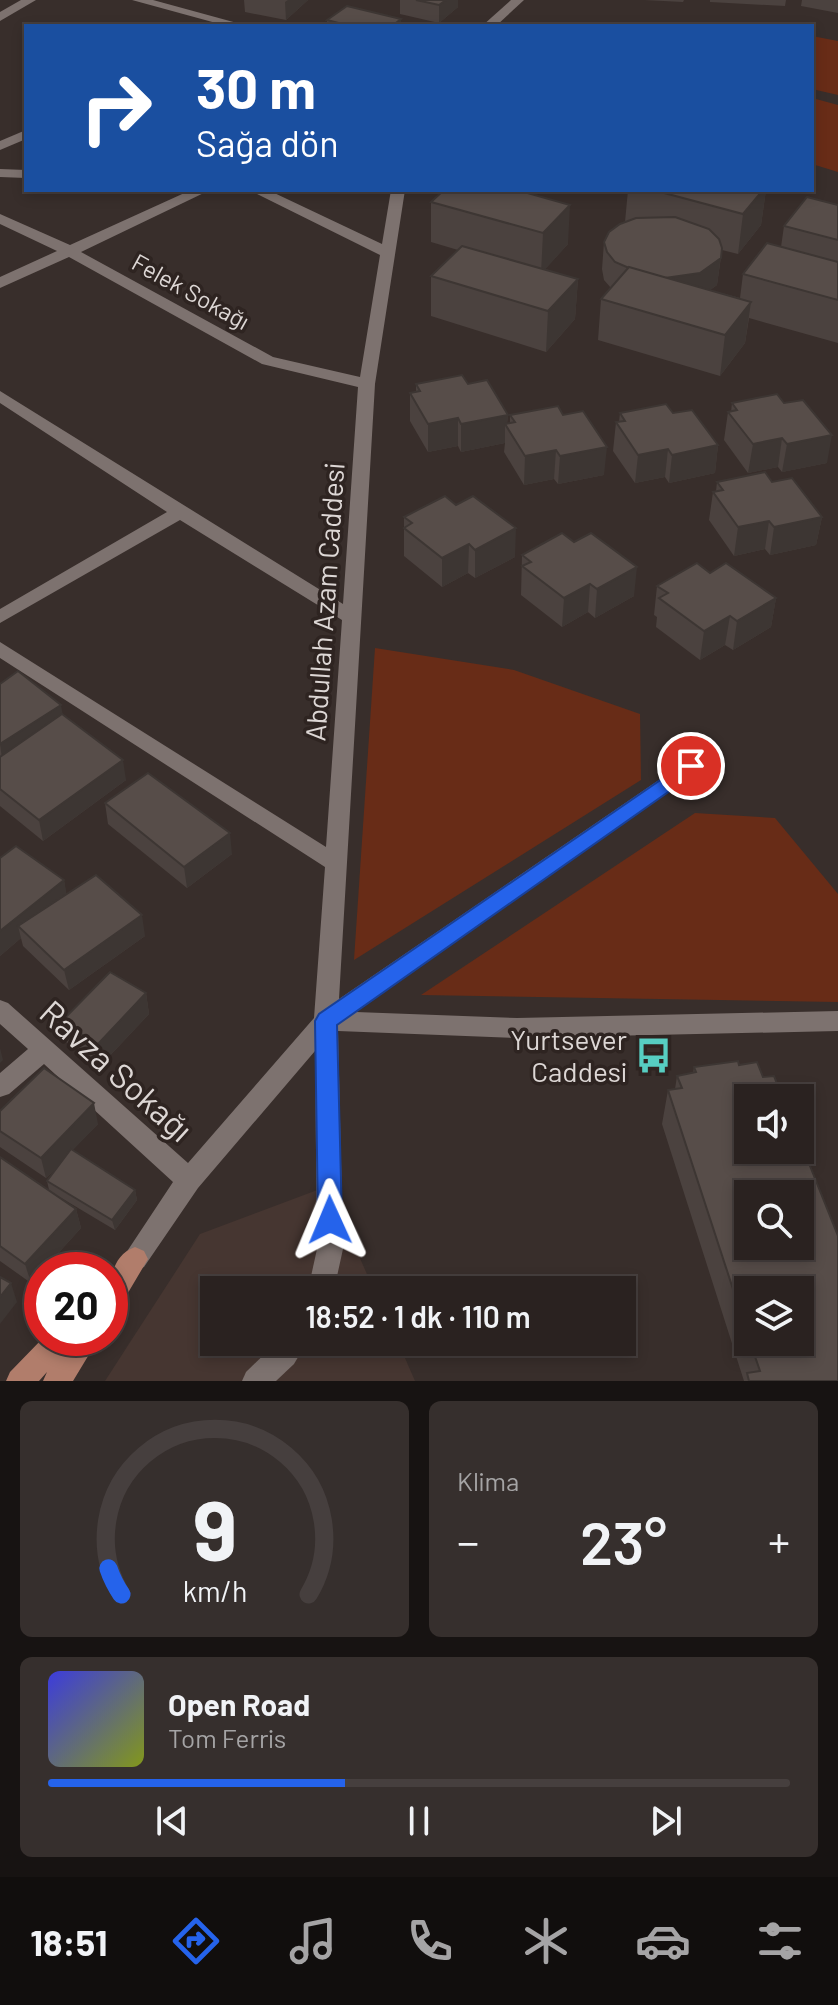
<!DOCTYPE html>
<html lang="tr">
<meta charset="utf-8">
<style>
:root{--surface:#2a2220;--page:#362f2d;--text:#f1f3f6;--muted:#a5a4a5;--line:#463f3e;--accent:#2563eb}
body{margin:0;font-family:Barlow,sans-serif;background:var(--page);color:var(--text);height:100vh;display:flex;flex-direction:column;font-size:30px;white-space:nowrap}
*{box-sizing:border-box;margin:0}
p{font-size:26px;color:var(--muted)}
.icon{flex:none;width:44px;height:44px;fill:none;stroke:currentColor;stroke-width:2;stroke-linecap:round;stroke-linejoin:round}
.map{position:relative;height:1381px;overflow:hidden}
.panel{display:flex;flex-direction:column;gap:20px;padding:20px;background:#171312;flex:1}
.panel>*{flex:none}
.top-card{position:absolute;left:24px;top:24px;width:790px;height:168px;border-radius:0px;box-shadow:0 4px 12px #0003,0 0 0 2px var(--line);background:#1a4fa0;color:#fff;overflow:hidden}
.controls{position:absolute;left:734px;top:1084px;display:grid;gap:16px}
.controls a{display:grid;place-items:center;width:80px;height:80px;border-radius:0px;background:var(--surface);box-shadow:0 4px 12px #0003,0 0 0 2px var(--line);font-size:40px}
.speed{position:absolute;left:24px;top:1252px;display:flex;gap:16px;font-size:40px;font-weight:700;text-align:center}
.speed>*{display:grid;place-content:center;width:104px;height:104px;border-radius:50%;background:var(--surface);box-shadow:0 4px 12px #0003,0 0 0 2px var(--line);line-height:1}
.speed .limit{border:12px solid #d22;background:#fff;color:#111}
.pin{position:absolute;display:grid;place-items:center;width:68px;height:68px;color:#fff;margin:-34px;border:4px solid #fff;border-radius:50%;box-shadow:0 2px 8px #0007}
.me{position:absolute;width:88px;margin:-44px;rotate:359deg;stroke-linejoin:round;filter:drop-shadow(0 0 6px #0008)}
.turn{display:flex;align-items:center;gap:28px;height:168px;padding:0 40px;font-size:36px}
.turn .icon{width:104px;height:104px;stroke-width:2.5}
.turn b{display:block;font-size:56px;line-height:68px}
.big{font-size:60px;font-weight:600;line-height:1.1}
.panel .widget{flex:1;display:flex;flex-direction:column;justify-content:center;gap:12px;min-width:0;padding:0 28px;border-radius:12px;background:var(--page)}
.panel .dial{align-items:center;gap:0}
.dial svg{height:208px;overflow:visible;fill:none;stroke:var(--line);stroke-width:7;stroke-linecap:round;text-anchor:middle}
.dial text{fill:var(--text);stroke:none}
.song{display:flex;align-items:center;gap:24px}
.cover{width:96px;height:96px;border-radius:12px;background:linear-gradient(135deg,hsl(240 70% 55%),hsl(70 70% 35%))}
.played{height:8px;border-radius:4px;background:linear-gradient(90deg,var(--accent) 40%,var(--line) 40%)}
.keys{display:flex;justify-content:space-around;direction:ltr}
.heat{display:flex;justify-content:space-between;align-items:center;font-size:44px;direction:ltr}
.panel .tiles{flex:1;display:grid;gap:20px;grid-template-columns:1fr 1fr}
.widget:last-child{grid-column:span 2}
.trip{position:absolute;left:200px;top:1276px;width:436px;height:80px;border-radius:0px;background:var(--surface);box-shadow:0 4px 12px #0003,0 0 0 2px var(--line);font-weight:600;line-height:80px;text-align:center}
.tabs{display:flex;height:128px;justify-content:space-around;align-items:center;background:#110e0d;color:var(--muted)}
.tabs .icon{width:56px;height:56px}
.tabs .active{color:var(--accent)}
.tabs b{font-size:36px;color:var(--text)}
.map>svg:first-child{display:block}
</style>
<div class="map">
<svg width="838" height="1381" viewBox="0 0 838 1381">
<rect width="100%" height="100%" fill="#382e2b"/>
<!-- built -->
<path fill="#463631" d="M328 1186 374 1290H214V1342H398L415 1381H105L200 1234Z"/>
<!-- green -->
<g fill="#682c17">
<path d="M812 36 838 41V95L812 89Z"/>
<path d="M816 99 838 105V172L812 164V102Z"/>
<path d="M375 648 514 670 640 714 641 780 354 960Z"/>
<path d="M695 813 775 818 838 894V1002L421 995Z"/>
</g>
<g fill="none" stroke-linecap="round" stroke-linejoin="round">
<!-- minor -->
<g fill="#7d726f" fill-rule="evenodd">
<path d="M21 0H36L0 21V12Z"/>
<path d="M132 0H153L248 26H227Z"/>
<path d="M511 0H524L496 26H482Z"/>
<path d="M26 130V139L0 150V141Z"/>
<path d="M0 169 26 170V178L0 177Z"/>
<path d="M191 190H210L81 252 273 357 360 377 380 255 249 190H268L382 244 391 190H405L375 384 339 999 691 758 698 761 701 766 698 771 356 1012 517 1018 838 1011V1031L517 1038 338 1031 343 1249 334 1290H308L317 1249 315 1051 198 1188 144 1267 135 1271 126 1267 122 1259 173 1182 44 1064 9 1094 0 1097V1073L28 1049 0 1024V1000L8 1003 188 1163 314 1018 325 867 0 658V642L326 847 342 620 180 520 0 623V609L167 512 0 403V391L343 604 358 387 262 364 69 257 0 288V277L57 251 0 224V214L70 245Z"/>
<path d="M277 1342H307L294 1364 276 1381H242L246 1372Z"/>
</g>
<!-- major -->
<g fill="#b17d6b" fill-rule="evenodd">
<path d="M135 1247 144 1251 148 1259 119 1308 110 1311C110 1287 108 1257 135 1247Z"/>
<path d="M43 1338H99L73 1381H43L47 1372 39 1381H6L10 1372Z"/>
</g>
</g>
<!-- wall -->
<g fill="#4b423f" fill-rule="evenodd">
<path d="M244 0H308L286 20 245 12Z"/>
<path d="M400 0H458V7L439 23 400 14Z"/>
<path d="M644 0H684L683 2Z"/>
<path d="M710 0H786L785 6 710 2Z"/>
<path d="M802 0H838V13L801 6Z"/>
<path d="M327 20 401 26H327Z"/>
<path d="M444 190 568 244 545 269 578 279 575 319 546 352 431 316V276L458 250 431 242V202Z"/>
<path d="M628 190H766L761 225 738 254 722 250 717 285 710 290 740 298 743 274 781 247 784 226 838 205V343L749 318 745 343 720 376 598 340 601 299 611 288 604 280 602 269 604 242 625 222Z"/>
<path d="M416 384H468L508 415 507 423H510V415L604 475 558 484 554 479 524 485 504 452 505 443 461 452 458 446 428 452 410 421V393L416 392Z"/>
<path d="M732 403 827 463 782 472 778 467 748 473 724 440 728 412H731Z"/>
<path d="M620 413H673L718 445 715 473 669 483 665 477 635 483 613 451 616 422H619Z"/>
<path d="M717 482H772L822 517 816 545 770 555 765 549 734 556 709 520 713 492 716 491Z"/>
<path d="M456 505 515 557 475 578 468 573 442 587 404 556V517Z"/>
<path d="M522 555 634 596 595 618 588 612 562 627 521 595Z"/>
<path d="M710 573 776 598 771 627 733 650 725 645 700 660 656 627 657 617 654 615 657 586Z"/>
<path d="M0 684 63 715 126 780 43 841 0 806Z"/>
<path d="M105 803 232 854 187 888 108 824Z"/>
<path d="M16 846 64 880 66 894 145 936 69 990 23 946 21 938 0 956Z"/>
<path d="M146 993 149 1014 102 1064 66 1042 61 1022Z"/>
<path d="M694 1067 838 1381H744L662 1124 668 1090 675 1089 677 1076 693 1073ZM748 1290 800 1342H748Z"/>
<path d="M0 1111 98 1124 72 1150 135 1190 137 1200 115 1230 58 1196 76 1209 81 1228 31 1283 0 1261V1157L49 1190 47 1181 62 1162 46 1178 0 1147Z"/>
</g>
<!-- shaded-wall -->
<g fill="#3d3633">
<path d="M288 0H308L286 20 285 2Z"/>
<path d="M446 0H458V7L439 23V5Z"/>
<path d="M401 19V26H392Z"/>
<path d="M763 190H766L761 225 738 254 743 214Z"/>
<path d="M570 205 568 244 541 274 543 233Z"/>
<path d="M722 248 717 285 697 300 665 278Z"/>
<path d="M578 279 575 319 546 352 548 311Z"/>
<path d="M751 302 745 343 720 376 725 335Z"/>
<path d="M508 415 507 427 505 424V443L461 452V424Z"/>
<path d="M458 418V446L428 452V424Z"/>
<path d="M832 435 827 463 782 472 787 444Z"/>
<path d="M782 438 778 467 748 473 753 444Z"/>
<path d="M718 445 715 473 669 483 672 455Z"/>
<path d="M607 447 604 475 558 484 560 456Z"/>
<path d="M668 449 665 477 635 483 638 455Z"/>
<path d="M556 450 554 479 524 485 525 456Z"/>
<path d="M822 517 816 545 770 555 774 527Z"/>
<path d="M769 521 765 549 734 556 738 527Z"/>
<path d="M516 528 515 557 475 578V550Z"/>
<path d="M469 544 468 573 442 587V558Z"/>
<path d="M637 567 634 596 595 618 597 589Z"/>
<path d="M590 584 588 612 562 627 564 598Z"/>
<path d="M776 598 771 627 733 650 737 621Z"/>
<path d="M730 616 725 645 700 660 704 631Z"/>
<path d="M61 705 65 726 3 766 0 744Z"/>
<path d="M123 760 126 780 43 841 39 820Z"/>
<path d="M230 833 232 854 187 888 184 867Z"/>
<path d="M64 880 68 901 18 926 21 938 0 956V931Z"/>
<path d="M142 915 145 936 69 990 64 970Z"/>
<path d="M146 993 149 1014 102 1064 98 1044Z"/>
<path d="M0 1048 3 1060 0 1063Z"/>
<path d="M94 1103 98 1124 46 1178 41 1158Z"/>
<path d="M135 1190 137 1200 115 1230 112 1220Z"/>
<path d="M76 1209 81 1228 31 1283 25 1264Z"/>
<path d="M11 1283 17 1302 0 1324V1297Z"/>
</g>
<!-- building -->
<g fill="#574d49" stroke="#3d3633" stroke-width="2" fill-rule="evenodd">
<path d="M416 0H446L439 5Z"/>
<path d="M347 6 401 19 392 26H350L327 20Z"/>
<path d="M444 190H517L570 205 543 233 431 202Z"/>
<path d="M653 190H763L743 214Z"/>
<path d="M807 197 838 205V240L784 226Z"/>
<path d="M675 217 709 229 719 239 722 248 721 258 700 273 665 278 629 268 615 262 607 252 604 242 609 232 620 224 636 218Z"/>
<path d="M767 243 838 262V300L743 274Z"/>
<path d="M462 246 578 279 548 311 431 276Z"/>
<path d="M629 267 751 302 725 335 601 299Z"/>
<path d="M462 375 468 384 487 380 508 415 461 424 458 418 428 424 410 393 420 391 416 384Z"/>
<path d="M777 394 784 403 803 400 832 435 787 444 782 438 753 444 728 412 737 410 732 403Z"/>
<path d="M666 404 673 413 692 410 718 445 672 455 668 449 638 455 616 422 625 421 620 413Z"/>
<path d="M558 406 563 415 583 411 607 447 560 456 556 450 525 456 505 424 515 422 510 415Z"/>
<path d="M765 472 772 482 792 478 822 517 774 527 769 521 738 527 713 492 723 490 717 482Z"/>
<path d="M445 496 456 505 473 496 516 528 475 550 469 544 442 558 404 528 412 523 404 517Z"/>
<path d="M562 533 574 542 591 533 637 567 597 589 590 584 564 598 522 566 531 562 522 555Z"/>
<path d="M697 563 710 573 726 563 776 598 737 621 730 616 704 631 659 598 668 593 657 586Z"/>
<path d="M18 671 61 705 0 744V684Z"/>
<path d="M62 714 123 760 39 820 0 789V757Z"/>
<path d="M148 773 230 833 184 867 105 803Z"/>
<path d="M16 846 64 880 0 931V858Z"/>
<path d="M96 875 142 915 64 970 18 926Z"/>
<path d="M110 972 146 993 98 1044 61 1022Z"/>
<path d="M738 1061 739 1065 757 1062 763 1077 774 1076 783 1098H748V1150H800V1141L838 1236V1381H749L747 1373 760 1371 750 1342H800V1290H748V1335L668 1090 682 1088 677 1076 696 1072 694 1067ZM748 1194H800V1246H748Z"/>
<path d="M44 1068 94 1103 41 1158 0 1131V1111Z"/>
<path d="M71 1149 135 1190 112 1220 47 1181Z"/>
<path d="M0 1157 76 1209 25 1264 0 1246Z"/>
<path d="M0 1277 11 1283 0 1297Z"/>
</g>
<!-- route -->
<path fill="#2563eb" stroke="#184099" stroke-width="2" d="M691 759 698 761 701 766 698 771 337 1025 342 1220 338 1228 330 1231 322 1228 318 1220 315 1021 319 1014Z"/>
<!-- icons -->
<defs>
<symbol id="bus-bare" viewBox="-9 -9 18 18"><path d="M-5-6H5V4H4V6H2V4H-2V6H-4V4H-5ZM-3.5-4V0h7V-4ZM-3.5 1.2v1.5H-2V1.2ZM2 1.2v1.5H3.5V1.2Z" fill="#57cec2" stroke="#2e2421" stroke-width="2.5" paint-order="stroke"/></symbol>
</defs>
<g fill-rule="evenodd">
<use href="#bus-bare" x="628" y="1030" width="51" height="51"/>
</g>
<g text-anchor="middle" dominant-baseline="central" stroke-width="7" stroke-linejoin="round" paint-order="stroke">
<!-- far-street labels -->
<g font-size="24" fill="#ddd7d5" stroke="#2e2421">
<text transform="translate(191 291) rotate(29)">Felek Sokağı</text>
</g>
<!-- street labels -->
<g font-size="28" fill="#ddd7d5" stroke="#2e2421">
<text transform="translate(324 602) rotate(-86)">Abdullah Azam Caddesi</text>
</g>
<!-- poi labels -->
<g font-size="28" fill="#ddd7d5" stroke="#2e2421" text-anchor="end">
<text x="627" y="1039">Yurtsever<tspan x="627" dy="32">Caddesi</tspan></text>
</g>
<!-- near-street labels -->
<g font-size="34" fill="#ddd7d5" stroke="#2e2421">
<text transform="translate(117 1070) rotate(42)">Ravza Sokağı</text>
</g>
</g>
</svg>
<div class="controls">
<a><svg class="icon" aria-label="sound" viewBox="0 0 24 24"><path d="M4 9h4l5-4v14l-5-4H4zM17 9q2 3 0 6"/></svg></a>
<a><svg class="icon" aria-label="search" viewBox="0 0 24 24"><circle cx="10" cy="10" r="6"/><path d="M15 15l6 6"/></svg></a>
<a><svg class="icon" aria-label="layers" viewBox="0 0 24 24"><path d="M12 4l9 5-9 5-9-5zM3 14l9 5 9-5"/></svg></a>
</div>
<div class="speed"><div class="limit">20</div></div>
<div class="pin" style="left:691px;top:766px;background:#d93025"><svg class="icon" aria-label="arrive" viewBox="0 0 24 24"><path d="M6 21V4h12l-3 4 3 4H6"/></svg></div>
<svg class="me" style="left:330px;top:1220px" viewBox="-20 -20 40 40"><path d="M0-17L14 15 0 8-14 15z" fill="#2563eb" stroke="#fff" stroke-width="4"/></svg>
<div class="trip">18:52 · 1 dk · 110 m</div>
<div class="top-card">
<div class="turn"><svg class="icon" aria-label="right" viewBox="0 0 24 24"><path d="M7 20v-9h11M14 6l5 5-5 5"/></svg><div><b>30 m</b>Sağa dön</div></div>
</div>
</div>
<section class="panel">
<div class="tiles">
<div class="widget dial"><svg viewBox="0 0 100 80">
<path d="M14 69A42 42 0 1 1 86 69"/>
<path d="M14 69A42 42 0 0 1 9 59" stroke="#2563eb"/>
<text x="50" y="56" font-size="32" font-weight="700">9</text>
<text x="50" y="72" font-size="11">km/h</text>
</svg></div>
<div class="widget"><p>Klima</p>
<div class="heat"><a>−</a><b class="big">23°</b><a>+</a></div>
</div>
<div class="widget">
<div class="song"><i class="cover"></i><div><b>Open Road</b><p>Tom Ferris</p></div></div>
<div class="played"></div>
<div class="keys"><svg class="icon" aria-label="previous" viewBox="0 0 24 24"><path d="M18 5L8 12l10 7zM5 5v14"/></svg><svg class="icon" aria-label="pause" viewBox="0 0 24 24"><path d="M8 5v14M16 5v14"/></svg><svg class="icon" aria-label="next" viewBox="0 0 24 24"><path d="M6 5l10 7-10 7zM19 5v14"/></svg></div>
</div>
</div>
</section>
<nav class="tabs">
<b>18:51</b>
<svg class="icon active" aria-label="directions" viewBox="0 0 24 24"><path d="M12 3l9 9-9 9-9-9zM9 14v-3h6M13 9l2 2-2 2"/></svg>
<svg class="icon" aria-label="music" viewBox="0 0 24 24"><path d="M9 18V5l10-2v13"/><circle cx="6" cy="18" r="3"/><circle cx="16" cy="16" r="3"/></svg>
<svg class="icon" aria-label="phone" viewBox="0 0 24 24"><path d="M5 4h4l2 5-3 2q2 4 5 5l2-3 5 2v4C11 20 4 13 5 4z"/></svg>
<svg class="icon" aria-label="climate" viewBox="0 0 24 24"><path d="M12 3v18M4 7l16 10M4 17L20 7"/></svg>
<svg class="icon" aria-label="car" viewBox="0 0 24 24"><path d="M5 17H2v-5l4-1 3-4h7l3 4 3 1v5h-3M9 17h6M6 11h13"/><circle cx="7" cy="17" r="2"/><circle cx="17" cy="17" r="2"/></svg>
<svg class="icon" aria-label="filters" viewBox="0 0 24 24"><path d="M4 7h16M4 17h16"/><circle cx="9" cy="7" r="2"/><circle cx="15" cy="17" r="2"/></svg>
</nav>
